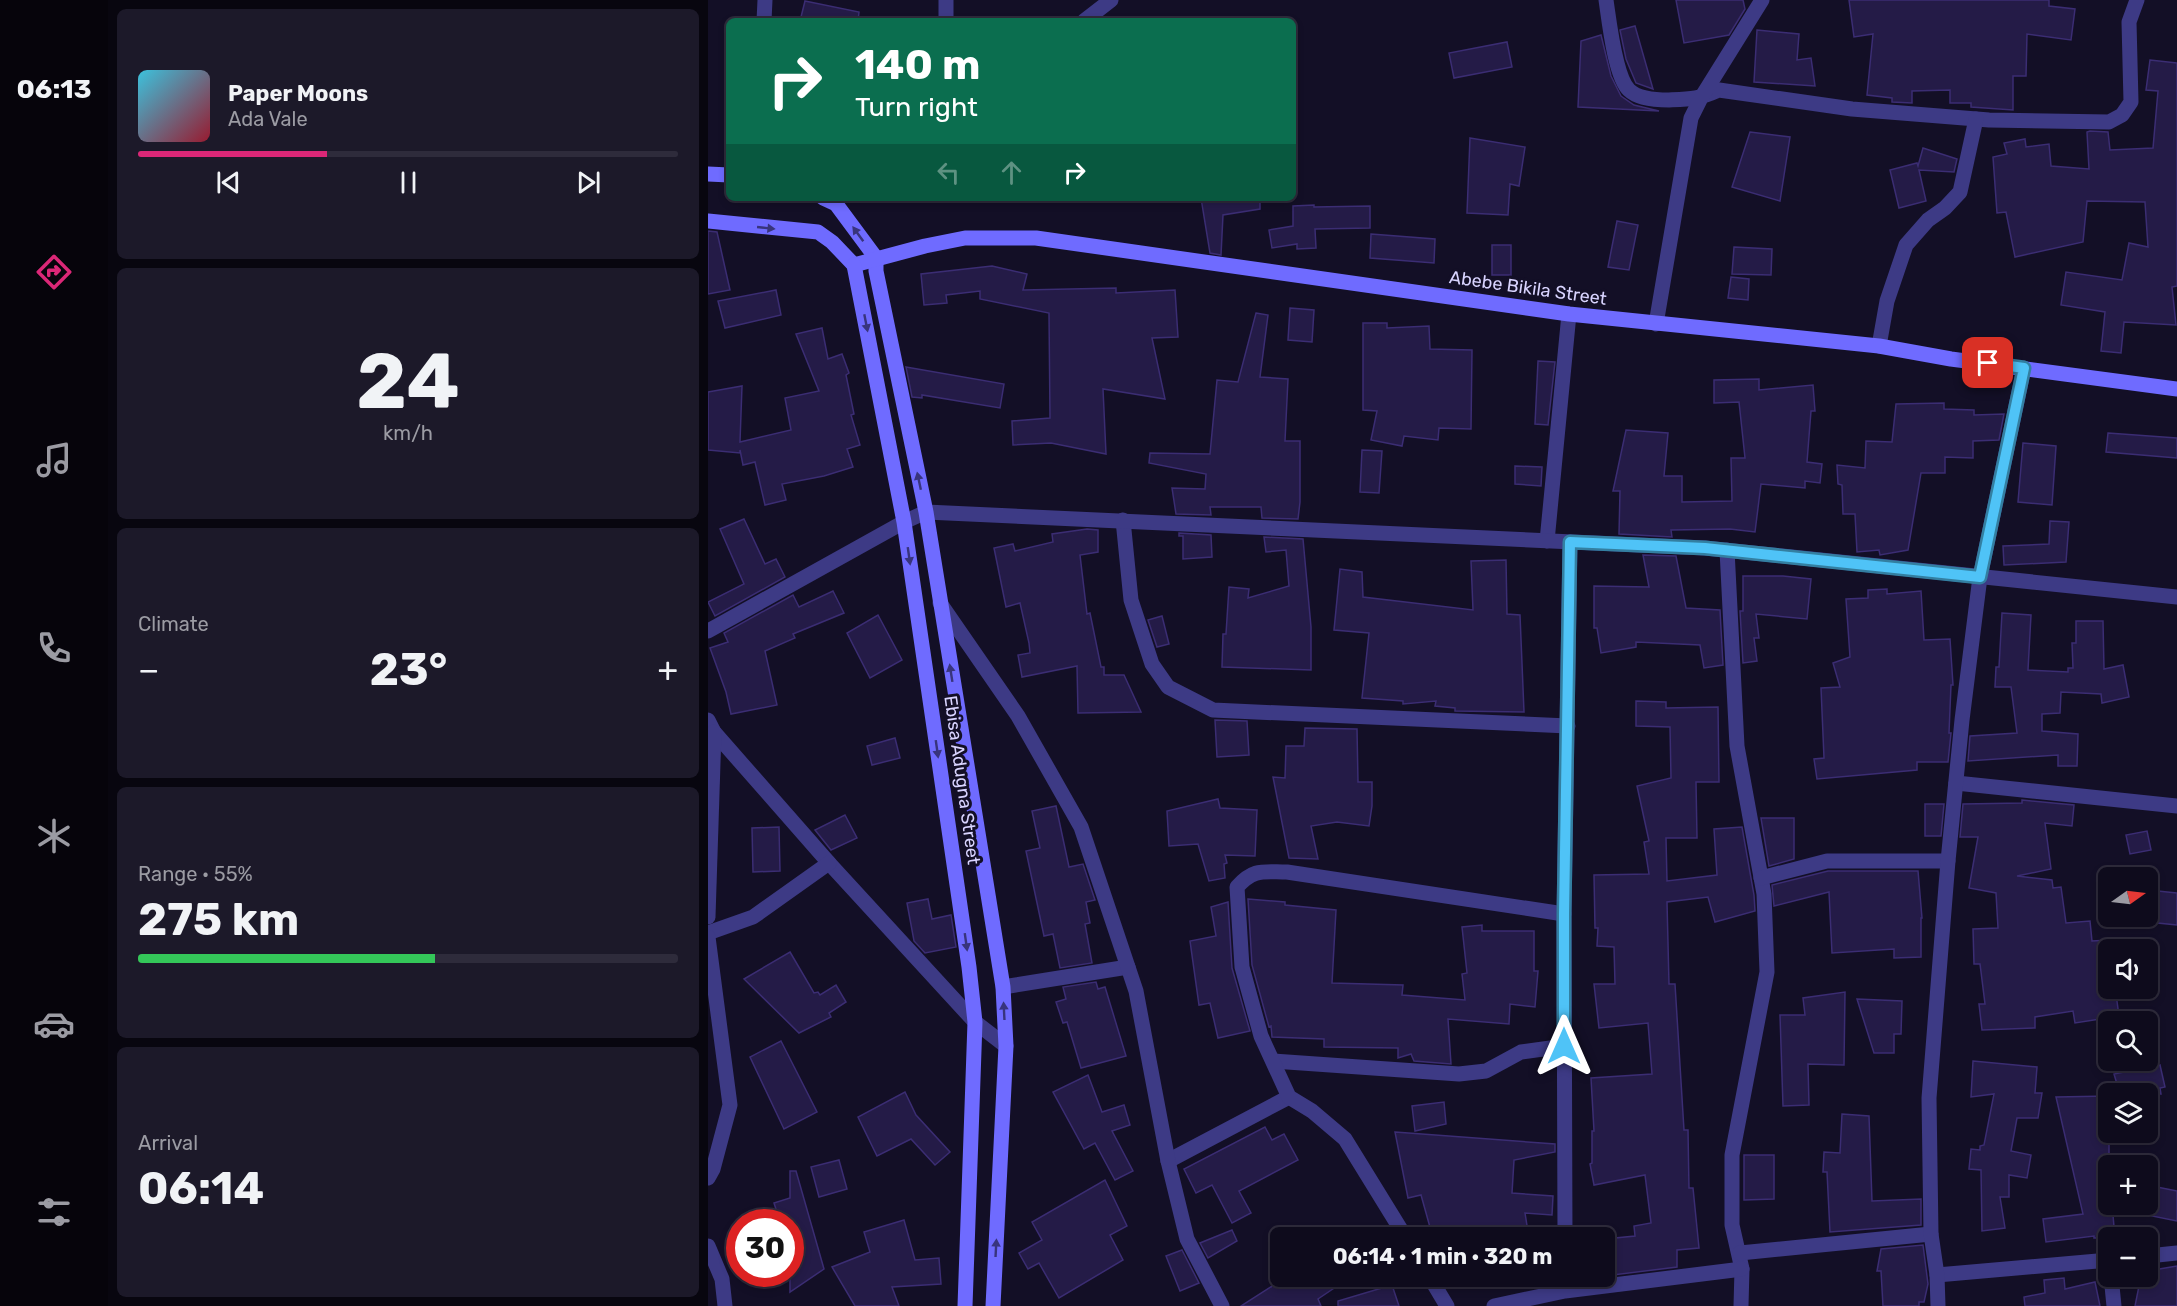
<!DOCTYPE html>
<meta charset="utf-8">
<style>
:root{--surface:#0e0b1c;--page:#1c1929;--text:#f1f3f6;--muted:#9b9ba3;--line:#2e2b3b;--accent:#db2777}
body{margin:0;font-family:Rubik,sans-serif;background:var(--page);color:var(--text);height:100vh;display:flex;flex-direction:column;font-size:22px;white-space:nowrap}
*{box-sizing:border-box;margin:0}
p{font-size:20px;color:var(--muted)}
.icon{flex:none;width:33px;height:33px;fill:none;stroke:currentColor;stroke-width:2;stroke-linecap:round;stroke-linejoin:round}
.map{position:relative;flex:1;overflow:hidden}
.drawer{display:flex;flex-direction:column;gap:9px;padding:9px;background:#08060f;width:600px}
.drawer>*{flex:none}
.guide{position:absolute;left:18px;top:18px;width:570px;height:183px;border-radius:9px;box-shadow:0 3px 9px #0003,0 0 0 2px var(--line);background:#0b6e4f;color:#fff;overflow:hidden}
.needle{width:39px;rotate:76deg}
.buttons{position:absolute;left:1390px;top:867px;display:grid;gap:12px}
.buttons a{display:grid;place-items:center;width:60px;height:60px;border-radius:9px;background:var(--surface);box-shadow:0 3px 9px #0003,0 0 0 2px var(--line);font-size:30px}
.speed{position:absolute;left:18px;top:1209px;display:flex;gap:12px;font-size:30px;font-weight:700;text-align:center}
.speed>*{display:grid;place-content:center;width:78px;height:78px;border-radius:50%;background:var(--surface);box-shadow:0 3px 9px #0003,0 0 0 2px var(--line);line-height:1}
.speed .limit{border:9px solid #d22;background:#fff;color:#111}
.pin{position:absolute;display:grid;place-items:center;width:51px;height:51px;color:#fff;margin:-26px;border-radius:12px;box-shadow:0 3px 9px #0006}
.me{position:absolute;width:66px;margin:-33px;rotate:0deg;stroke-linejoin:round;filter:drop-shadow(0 0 4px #0008)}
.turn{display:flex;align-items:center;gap:21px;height:126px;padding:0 30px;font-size:27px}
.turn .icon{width:78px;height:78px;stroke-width:2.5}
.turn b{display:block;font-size:42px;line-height:51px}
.lanes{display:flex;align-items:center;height:57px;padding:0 30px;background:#0003;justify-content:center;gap:30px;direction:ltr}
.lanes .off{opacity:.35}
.big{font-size:45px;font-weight:700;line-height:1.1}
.drawer .widget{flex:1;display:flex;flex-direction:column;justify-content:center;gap:9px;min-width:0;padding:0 21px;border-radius:9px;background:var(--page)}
.drawer .dial{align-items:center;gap:0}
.dial b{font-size:78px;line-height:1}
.song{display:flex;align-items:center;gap:18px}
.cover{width:72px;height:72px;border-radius:9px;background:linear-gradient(135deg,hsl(190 70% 55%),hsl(350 70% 35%))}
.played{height:6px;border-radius:3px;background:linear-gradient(90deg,var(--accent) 35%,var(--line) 35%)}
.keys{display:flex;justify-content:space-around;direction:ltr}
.heat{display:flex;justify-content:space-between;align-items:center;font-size:33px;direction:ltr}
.charge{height:9px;border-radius:4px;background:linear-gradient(90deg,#34c759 55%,var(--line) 0)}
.trip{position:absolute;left:562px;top:1227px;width:345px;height:60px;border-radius:9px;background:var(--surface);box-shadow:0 3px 9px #0003,0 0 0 2px var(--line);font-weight:700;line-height:60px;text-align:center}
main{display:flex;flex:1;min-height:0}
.menu{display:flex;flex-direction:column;width:108px;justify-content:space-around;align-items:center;background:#06040b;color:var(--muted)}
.menu .icon{width:42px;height:42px}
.menu .selected{color:var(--accent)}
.menu b{font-size:27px;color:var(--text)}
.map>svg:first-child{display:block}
</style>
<main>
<nav class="menu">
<b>06:13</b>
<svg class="icon selected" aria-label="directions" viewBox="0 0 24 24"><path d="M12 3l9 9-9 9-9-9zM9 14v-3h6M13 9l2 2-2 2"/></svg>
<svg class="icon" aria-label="music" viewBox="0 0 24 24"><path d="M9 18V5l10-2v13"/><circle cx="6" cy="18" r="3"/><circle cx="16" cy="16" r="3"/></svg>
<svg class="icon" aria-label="phone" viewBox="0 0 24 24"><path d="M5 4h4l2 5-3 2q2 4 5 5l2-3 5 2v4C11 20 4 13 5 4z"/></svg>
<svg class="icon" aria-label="climate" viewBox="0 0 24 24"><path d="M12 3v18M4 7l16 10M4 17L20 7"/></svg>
<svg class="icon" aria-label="car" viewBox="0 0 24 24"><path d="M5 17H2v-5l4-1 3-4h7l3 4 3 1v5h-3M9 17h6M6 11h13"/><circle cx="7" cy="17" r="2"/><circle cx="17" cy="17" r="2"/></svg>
<svg class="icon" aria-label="filters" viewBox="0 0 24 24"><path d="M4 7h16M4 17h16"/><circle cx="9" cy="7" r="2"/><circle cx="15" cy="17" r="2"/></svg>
</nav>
<section class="drawer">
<div class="widget">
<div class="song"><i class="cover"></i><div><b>Paper Moons</b><p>Ada Vale</p></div></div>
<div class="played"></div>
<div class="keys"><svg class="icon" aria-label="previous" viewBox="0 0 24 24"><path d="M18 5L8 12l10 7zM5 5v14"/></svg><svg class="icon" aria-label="pause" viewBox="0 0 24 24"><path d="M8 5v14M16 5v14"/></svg><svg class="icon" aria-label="next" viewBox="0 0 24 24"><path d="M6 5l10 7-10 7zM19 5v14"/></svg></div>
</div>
<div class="widget dial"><b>24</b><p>km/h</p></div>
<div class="widget"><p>Climate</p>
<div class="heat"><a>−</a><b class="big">23°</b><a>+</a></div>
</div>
<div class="widget"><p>Range · 55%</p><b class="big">275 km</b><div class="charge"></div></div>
<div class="widget"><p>Arrival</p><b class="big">06:14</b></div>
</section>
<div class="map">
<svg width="1469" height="1306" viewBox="0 0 1469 1306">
<rect width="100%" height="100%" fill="#130f26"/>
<!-- building -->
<g fill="#241b47" stroke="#3b2d73" stroke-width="1.5">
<path d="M968 0H1035L1037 9 1021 35 976 43Z"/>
<path d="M1141 0H1341V6L1367 9 1363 40 1319 34 1318 76H1305V110L1263 107V103H1242V90L1204 91V103L1184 102V98L1159 95 1165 34 1146 37Z"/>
<path d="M97 1 151 12 150 21H92Z"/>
<path d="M927 26 945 89 928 83 918 59 912 30Z"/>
<path d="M1049 30 1091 34 1089 60 1103 58 1107 86 1046 82Z"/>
<path d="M893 35 903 76 913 96 926 105 951 111 870 107 873 41Z"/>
<path d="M799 42 804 67 746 78 741 53Z"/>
<path d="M1442 60 1469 63V286L1464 287 1468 325 1416 322 1413 353 1393 351 1397 312 1353 305 1358 272 1414 280 1421 243 1440 247 1437 202 1379 201 1375 242 1307 257 1298 212 1289 213 1285 157 1299 154 1296 143 1317 139 1318 147 1341 144 1343 166 1381 169 1379 132 1382 131 1400 132 1402 150 1445 148 1450 91 1438 90Z"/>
<path d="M1042 132 1082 137 1072 201 1024 187Z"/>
<path d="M762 138 817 147 811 186 802 184 800 215 759 213Z"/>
<path d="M1215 148 1249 159 1246 172 1211 170 1218 201 1191 208 1182 170 1209 163 1210 166Z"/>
<path d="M493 198H552V209L515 215 513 255 502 253Z"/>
<path d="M606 205V207L662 206V228L607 229 608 248 589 249V244L564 248 561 230 585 226V206Z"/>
<path d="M909 221 930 225 921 270 900 267Z"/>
<path d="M0 231 9 232 22 290 0 294Z"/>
<path d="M663 234 727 239 726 263 662 258Z"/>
<rect x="784" y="245" width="19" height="30"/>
<path d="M1026 247 1064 249 1063 275 1024 274Z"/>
<path d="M284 266 319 274 315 290 408 288V293L467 290 470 337 444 338 457 399 395 389 398 454 343 443 305 445 304 421 342 418 341 313 272 299V291L238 295 239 303 216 305 213 274Z"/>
<path d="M1023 277 1041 279 1040 300 1020 298Z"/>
<path d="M68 290 73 315 17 328 10 301Z"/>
<path d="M582 308 606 310 604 342 580 340Z"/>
<path d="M548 313 560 315 552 377 580 379 577 441H592V502L590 519 554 518 553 507H502L503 515 468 514 464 488 497 489 498 474 441 463 442 453 502 454 509 380 530 382Z"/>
<path d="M655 323H679V328L721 326 722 349 764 350 763 429 731 428 730 440 696 436 694 446 663 440 669 411 655 410Z"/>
<path d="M114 328 120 359 134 354 141 373 138 375 146 414 143 415 152 445 139 449 145 467 116 476 74 484 78 500 57 505 47 462 35 465 32 450V453L0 450V392L34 386 32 442 83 430 77 398 111 391 88 334Z"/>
<path d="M830 361 847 362 840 425 827 424Z"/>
<path d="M198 367 296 384 292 408 214 395V398L204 397Z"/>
<path d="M1051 379V390L1105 385 1107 411H1103L1099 462 1114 464 1112 483 1097 481V488L1053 484 1047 532 1022 529 963 530 964 537 911 534 912 491H905L918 430 960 433 956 476H974V502L1024 501 1023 458H1037L1031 402 1006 403V380Z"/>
<path d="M1236 403V409L1266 410V415L1296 414 1291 440 1265 441V458L1237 457V473H1213L1200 550 1172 555 1171 550 1149 552 1147 514H1135L1134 485 1130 484 1129 465 1157 468 1158 441 1184 442 1188 404Z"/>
<path d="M1400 433 1469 438V458L1398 452Z"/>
<path d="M1315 443 1348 446 1344 505 1310 502Z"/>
<path d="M654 450 674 451 671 493 652 492Z"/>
<path d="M807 466 834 467 833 486 807 484Z"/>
<path d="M36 519 57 564 68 559 77 577 7 616 0 602 36 584 12 529Z"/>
<path d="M1342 521 1361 522 1358 562 1296 565 1295 546 1341 544Z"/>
<path d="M379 529 390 530V552L372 555 379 614 382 613 393 667H396V675H416L433 712 370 713 369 666 314 677 310 655 322 653 321 643 312 603 298 607 286 548 305 544 307 551 345 542 344 534Z"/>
<path d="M471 533 503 535 504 557 475 559V536H471Z"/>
<path d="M556 537 595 539 603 627V670L514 667 515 634H518L521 587 541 589 540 598 581 586 578 550 558 552Z"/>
<path d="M935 555 968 556 978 608 1012 610 1015 665 996 668 992 645 928 642V647L893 653 889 628H886V586L941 587Z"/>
<path d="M798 560 799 614 812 615 816 712 747 711V708L727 706 728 701 695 704V701L654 698 661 633 626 630 632 569 654 572 655 597 765 610 763 561Z"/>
<path d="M1035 576H1075L1103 579 1099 619 1048 614 1051 638H1046L1049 661 1035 663 1032 611H1035Z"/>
<path d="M1179 589V594L1213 591 1216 640 1242 639 1245 685H1243L1241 733H1243L1240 762H1209V770L1109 779 1106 759 1116 758 1113 688 1132 687 1125 663 1142 657 1138 599 1160 598V590Z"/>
<path d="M125 591 136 613 85 634 87 638 57 651 69 705 23 714 18 692 2 648 20 642 16 633 85 595 91 607Z"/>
<path d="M1294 613 1323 615 1320 670 1360 672V668H1365L1364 643H1368V621H1395L1396 669 1415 665 1421 697 1394 703 1393 694 1353 692 1352 713 1334 714V731L1370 734 1369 766H1350V755L1260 761 1262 736 1309 733 1303 687H1287L1288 667H1291Z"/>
<path d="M170 615 194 660 162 678 139 633Z"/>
<path d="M454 616 461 644 449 647 440 620Z"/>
<path d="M928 701 958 702V708L1010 707 1011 782H988L989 838H958L959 881 1009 875 1006 829 1034 827 1046 895 1047 911 1007 922 1000 897 959 902 961 984H967L976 1130H980L981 1188H985L991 1248 969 1250V1267L897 1276V1239L927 1236 926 1226 943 1223 937 1175 886 1185 882 1164 884 1163V1131H886L883 1078 944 1074 940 1023 891 1028 886 984H907L906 947 889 946 890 928H887L886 875 941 874 936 842 941 841 929 786 963 778 962 727 928 726Z"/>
<path d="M507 720 539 721 541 755 509 757Z"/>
<path d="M597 728 649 729 650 782H664V806L661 826 629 822 603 826 610 859 581 858 565 777 577 778 578 746H596Z"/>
<path d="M187 738 192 758 164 765 159 746Z"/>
<path d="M510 799 512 808 549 810 547 856 517 855 519 863 516 864 517 878 501 881 490 844 461 846 459 811Z"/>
<path d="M1314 800 1366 805 1364 826 1337 823 1343 869 1309 876 1344 880 1345 888 1353 887 1358 923 1382 921 1384 941 1401 940V995L1408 994 1411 1016 1367 1023 1365 1011 1327 1017V1028L1274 1030 1271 1004H1277L1272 964H1266L1265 929 1290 928 1288 893 1261 888 1270 837H1252L1255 804 1314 803Z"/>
<path d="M1217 804H1236L1233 836H1217Z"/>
<path d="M348 806 361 867 375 864 387 900 378 902 382 923 377 924 384 963 352 968 345 934 336 936 318 851 332 848 324 811Z"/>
<path d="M137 815 149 838 123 850 107 830Z"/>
<path d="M1053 818H1086V859L1061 866Z"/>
<path d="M71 827 72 871 45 872 44 828Z"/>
<path d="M1439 831 1443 850 1422 854 1418 835Z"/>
<path d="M1120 871H1210L1214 918H1213V957L1186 958V949L1124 953 1121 892 1066 906 1064 885Z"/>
<path d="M1440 890 1469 893V925L1440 922Z"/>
<path d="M220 899 224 919 243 915 248 947 217 953 206 941 199 903Z"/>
<path d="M540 899 577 902V905L628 910 624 983 695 985 694 995 757 1000 754 974 759 973 754 927 774 925V931H826V971H830L827 1007 802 1004 801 1024 740 1019 743 1064 706 1061 703 1054 690 1058V1048L616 1047V1039L564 1037 563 1026 561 1027 544 965Z"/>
<path d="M520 902 524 968 542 1031 510 1038 502 1003 491 1005 482 941 508 936 503 907Z"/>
<path d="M82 952 106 993 110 992 112 995 128 985 138 1002 121 1013 123 1017 91 1033 36 979Z"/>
<path d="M388 982 390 989 397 987 418 1056 373 1068 359 1022 355 1023 348 1002 358 999 355 987Z"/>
<path d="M1137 992 1136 1065 1100 1064 1101 1105 1075 1106 1072 1015H1097L1095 998Z"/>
<path d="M1149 999 1194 1001 1193 1034H1186V1053H1166Z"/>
<path d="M73 1041 109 1112 76 1129 42 1057Z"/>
<path d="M1265 1061 1329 1067 1327 1093H1334L1330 1118H1309L1303 1151 1323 1155 1319 1178 1301 1175V1197H1292L1297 1228 1274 1231 1273 1170 1261 1169 1263 1149 1272 1150V1146L1276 1145 1286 1094 1263 1097Z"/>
<path d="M1452 1065 1457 1087 1452 1088 1453 1094H1412L1406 1074Z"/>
<path d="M380 1075 394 1112 416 1105 422 1125 404 1131 425 1171 407 1180 387 1143 376 1149 345 1092Z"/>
<path d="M197 1092 208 1115 242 1152 227 1165 203 1139 169 1156 150 1117Z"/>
<path d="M1401 1096V1204H1404L1407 1238H1386V1236L1338 1242 1335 1219 1375 1214 1348 1097Z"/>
<path d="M736 1102 738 1124 707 1131 704 1106Z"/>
<path d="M1134 1114 1161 1116 1164 1201 1213 1199V1225L1122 1232 1119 1172H1115L1116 1152 1132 1153Z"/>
<path d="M557 1127 564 1140 576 1134 590 1160 531 1191 543 1213 524 1223 504 1185 488 1193 476 1169Z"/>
<path d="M687 1132 847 1144V1152L806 1160 804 1193 845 1196 844 1215 817 1213 821 1238H725L713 1195 700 1198Z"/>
<path d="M1036 1155H1066V1199L1036 1200Z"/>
<path d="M131 1160 139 1189 111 1197 103 1167Z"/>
<path d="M82 1171H88L116 1269 82 1292V1222H72L66 1203 82 1198Z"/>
<path d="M397 1180 419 1226 402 1235 415 1260 351 1298 331 1263 320 1269 311 1253 334 1240 324 1222Z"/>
<path d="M1449 1187 1469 1191V1221L1444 1216Z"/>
<path d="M196 1220 207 1260 231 1258 233 1284 184 1287 191 1306H147L124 1267 162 1252 156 1232Z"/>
<path d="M524 1230 529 1241 500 1258 492 1243Z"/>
<path d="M1215 1245 1220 1284 1216 1302H1211V1306H1175L1173 1271H1169L1173 1249Z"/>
<path d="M474 1250 491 1283 472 1291 458 1256Z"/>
<path d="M1469 1266V1306H1427L1433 1276H1440V1271Z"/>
<path d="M580 1276H644L610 1299 613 1306H533Z"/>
<path d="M1356 1278 1357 1289 1387 1282 1392 1306H1317L1316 1297 1337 1293 1336 1280Z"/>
<path d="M684 1285 691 1306H630V1301Z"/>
</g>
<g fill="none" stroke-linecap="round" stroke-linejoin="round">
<!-- minor -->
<g stroke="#3d3a85" stroke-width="15">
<path d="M238 0V21"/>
<path d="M898 0C901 20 907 77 921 90 930 99 949 100 961 100 982 99 991 99 1011 90L1144 109 1281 120 1401 122 1414 115 1423 102 1421 22 1429 0"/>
<path d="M56 21 57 0"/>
<path d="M376 21 403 0"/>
<path d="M948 324 983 118 993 98 1054 0"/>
<path d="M1171 346 1179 301 1198 245 1220 220 1237 208 1252 192 1268 119"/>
<path d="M415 520 423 600 444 664 460 687 505 710 860 726"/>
<path d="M839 541 861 314"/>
<path d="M1019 550 1029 746 1056 894 1059 972 1024 1155V1225L1034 1269 1033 1306"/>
<path d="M0 631 196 522 218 512 997 548 1469 597"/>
<path d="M0 720 6 732 121 863 267 1022 298 1046"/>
<path d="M1248 783 1469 806"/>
<path d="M1053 878 1119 861H1240"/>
<path d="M0 917 6 732"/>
<path d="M0 933 45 917 121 863"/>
<path d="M0 937 22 1105 5 1169 0 1178"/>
<path d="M295 987 420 967"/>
<path d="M565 1061 751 1074 778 1071 813 1052 857 1046"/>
<path d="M460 1161 581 1097"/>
<path d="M698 1238 637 1139 604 1111 581 1097 553 1036 534 967 529 887C546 868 555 872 579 872L856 914"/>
<path d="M857 1238 856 914 862 542"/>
<path d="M0 1246 14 1279 17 1306"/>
<path d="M1032 1253 1223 1234"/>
<path d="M1440 1256 1469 1253"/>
<path d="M1229 1275 1401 1260"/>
<path d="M721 1276 739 1306"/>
<path d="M1403 1276 1406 1306"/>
<path d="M786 1306 857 1291 1034 1269"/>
<path d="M1230 1306 1229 1275 1223 1234 1221 1098 1240 861 1254 720 1272 577 1316 368"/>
</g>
<!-- tertiary -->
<path stroke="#3d3a85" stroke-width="15" d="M232 603 310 716 373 827 428 991 460 1161 479 1239 514 1306"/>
<!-- secondary -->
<g stroke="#6f6bff" stroke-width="15">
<path d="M0 174 21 175"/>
<path d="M115 198 128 204 168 258V271L218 512 295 987 298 1046 285 1306"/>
<path d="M0 221 110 232 124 242 146 265"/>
<path d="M146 265 217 246 257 238H328L861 314 1171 346 1243 359 1469 389"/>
<path d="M146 265 196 522 261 967 267 1022 257 1306"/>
</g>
</g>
<!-- one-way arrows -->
<defs><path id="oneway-solid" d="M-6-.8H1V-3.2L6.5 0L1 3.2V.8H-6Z" transform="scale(1.5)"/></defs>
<g fill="#38347d">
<use href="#oneway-solid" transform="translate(58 228) rotate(6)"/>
<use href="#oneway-solid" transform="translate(150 234) rotate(-126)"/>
<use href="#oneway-solid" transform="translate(158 323) rotate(79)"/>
<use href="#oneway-solid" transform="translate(211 481) rotate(-102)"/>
<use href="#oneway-solid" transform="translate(201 556) rotate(82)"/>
<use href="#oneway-solid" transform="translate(243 673) rotate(-99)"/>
<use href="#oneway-solid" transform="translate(229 749) rotate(82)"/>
<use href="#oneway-solid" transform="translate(258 942) rotate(82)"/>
<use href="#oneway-solid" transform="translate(296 1011) rotate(-93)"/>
<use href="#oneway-solid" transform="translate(288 1248) rotate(-87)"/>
</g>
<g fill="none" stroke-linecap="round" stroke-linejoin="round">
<defs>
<path id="route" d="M856 1046V914L862 542 997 548 1272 577 1316 368 1280 363"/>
</defs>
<!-- route casing -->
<use href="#route" stroke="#337fa1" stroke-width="15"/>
<!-- route -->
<use href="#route" stroke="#4fc3f7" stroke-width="10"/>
</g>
<g text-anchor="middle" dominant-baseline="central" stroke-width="6" stroke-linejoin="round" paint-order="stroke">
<!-- street labels -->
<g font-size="18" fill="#d9d4ff" stroke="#130f26">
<text transform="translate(820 288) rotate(8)">Abebe Bikila Street</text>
<text transform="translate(254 780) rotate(82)">Ebisa Adugna Street</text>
</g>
</g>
</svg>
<div class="buttons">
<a><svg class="needle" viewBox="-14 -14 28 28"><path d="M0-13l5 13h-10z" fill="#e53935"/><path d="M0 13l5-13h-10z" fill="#9b9ba3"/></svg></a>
<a><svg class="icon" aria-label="sound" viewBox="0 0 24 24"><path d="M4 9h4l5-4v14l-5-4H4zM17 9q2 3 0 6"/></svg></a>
<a><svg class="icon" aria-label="search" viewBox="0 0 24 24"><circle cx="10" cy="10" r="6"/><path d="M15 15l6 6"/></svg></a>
<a><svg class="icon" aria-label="layers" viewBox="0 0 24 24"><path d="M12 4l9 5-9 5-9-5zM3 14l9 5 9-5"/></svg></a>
<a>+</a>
<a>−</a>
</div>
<div class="speed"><div class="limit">30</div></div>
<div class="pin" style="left:1280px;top:363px;background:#d93025"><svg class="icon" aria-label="arrive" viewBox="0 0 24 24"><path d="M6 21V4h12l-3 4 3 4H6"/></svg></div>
<svg class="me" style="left:856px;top:1046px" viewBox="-20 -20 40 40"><path d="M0-17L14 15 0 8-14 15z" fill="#4fc3f7" stroke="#fff" stroke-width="4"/></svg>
<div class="trip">06:14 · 1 min · 320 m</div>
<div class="guide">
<div class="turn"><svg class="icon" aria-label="right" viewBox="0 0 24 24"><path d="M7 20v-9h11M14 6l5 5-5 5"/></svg><div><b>140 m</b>Turn right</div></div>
<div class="lanes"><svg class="icon off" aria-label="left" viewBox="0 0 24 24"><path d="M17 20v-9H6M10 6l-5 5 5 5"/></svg><svg class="icon off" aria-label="ahead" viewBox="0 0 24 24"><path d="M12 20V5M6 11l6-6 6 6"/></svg><svg class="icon" aria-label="right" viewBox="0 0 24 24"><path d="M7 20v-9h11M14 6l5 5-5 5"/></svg></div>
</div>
</div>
</main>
